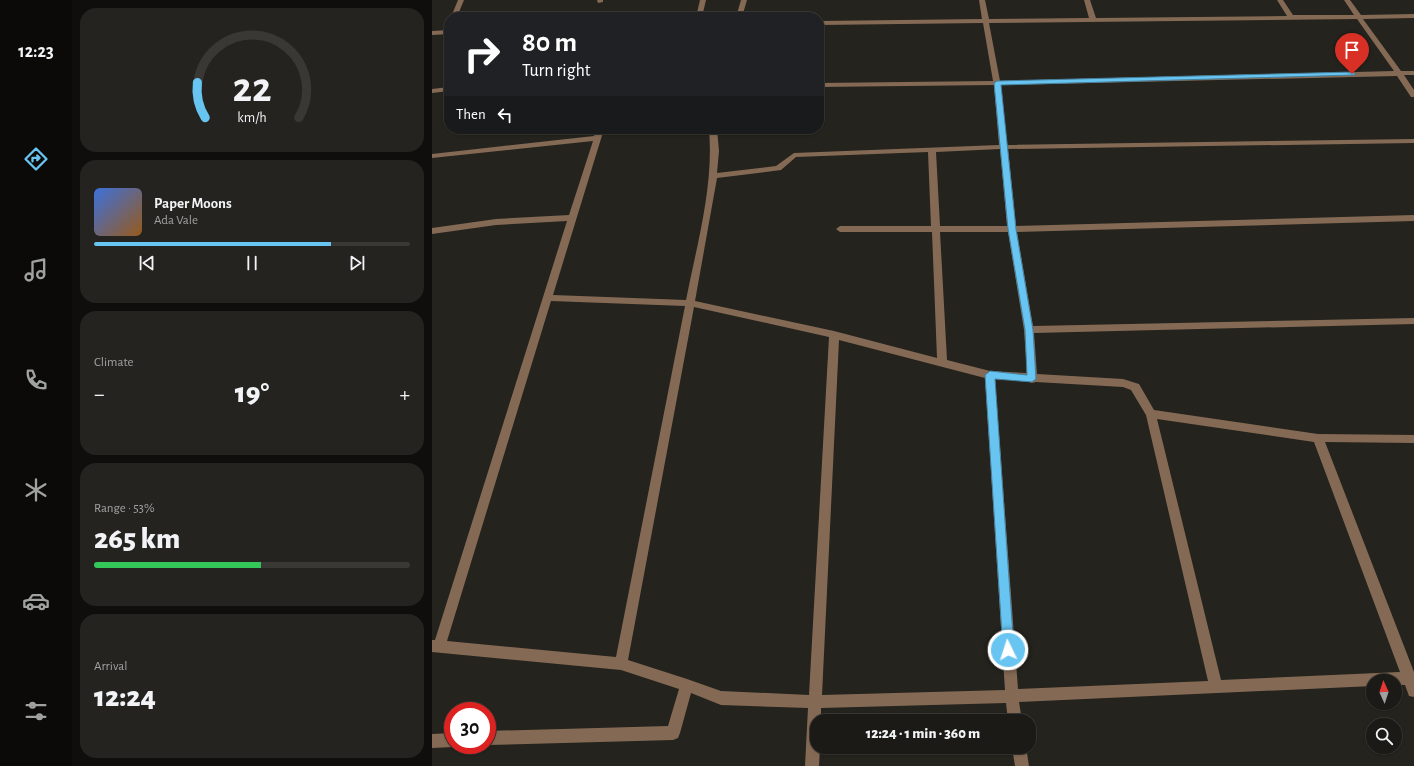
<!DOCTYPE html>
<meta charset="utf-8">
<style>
:root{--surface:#1c1a16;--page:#25231f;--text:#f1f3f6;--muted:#a0a1a1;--line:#3a3835;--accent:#68c4f0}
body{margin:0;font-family:"Alegreya Sans",sans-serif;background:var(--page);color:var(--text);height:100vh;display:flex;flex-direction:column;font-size:15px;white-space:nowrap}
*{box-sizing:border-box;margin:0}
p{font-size:13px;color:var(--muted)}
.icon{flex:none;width:22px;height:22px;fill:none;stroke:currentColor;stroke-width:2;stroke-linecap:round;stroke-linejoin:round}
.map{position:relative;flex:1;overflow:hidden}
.panel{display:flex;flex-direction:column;gap:8px;padding:8px;background:#0f0e0c;width:360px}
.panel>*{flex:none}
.guide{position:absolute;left:12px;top:12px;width:380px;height:122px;border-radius:16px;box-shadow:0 1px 3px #0004,0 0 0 1px var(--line);background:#202124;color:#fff;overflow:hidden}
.needle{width:26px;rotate:357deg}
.controls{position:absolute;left:934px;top:674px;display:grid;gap:8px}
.controls a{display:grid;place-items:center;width:36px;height:36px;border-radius:50%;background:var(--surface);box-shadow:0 1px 3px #0004,0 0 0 1px var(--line);font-size:20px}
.speed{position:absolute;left:12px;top:702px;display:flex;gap:8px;font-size:20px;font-weight:700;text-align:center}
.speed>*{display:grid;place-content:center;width:52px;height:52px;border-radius:50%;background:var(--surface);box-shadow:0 1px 3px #0004,0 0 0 1px var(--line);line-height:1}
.speed .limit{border:6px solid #d22;background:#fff;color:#111}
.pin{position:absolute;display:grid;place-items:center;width:34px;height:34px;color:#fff;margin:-41px -17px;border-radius:50% 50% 50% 0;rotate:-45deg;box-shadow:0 0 4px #0007}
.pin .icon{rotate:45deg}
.me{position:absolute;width:44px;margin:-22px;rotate:356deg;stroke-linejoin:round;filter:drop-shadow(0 0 3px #0008)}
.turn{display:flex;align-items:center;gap:14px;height:84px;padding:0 12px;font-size:18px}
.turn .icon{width:52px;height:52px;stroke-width:2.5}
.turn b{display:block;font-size:28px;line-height:34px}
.then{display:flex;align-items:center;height:38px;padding:0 12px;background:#0003;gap:8px;font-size:15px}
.big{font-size:30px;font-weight:800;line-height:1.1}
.panel .card{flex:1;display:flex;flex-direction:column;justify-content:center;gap:6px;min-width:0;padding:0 14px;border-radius:16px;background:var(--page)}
.panel .dial{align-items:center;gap:0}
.dial svg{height:104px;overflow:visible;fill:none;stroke:var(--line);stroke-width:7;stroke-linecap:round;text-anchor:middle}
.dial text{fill:var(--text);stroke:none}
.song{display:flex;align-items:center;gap:12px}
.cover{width:48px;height:48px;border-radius:6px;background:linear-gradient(135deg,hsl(220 70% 55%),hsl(30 70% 35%))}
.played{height:4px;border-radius:2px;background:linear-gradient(90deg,var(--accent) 75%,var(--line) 75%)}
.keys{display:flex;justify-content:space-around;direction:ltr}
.heat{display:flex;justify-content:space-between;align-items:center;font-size:22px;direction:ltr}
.charge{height:6px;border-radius:3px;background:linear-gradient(90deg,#34c759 53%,var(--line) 0)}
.trip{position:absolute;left:378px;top:714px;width:226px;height:40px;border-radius:16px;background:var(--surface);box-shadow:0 1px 3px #0004,0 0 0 1px var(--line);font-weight:800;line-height:40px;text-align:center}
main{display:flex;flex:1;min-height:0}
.menu{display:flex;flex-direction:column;width:72px;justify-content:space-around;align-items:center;background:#0b0a09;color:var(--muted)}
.menu .icon{width:28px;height:28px}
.menu .active{color:var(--accent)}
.menu b{font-size:18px;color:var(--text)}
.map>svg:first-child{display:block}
</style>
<main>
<nav class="menu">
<b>12:23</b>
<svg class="icon active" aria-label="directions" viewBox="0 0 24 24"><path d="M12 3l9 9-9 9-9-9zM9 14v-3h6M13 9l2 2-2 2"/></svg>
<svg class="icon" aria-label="music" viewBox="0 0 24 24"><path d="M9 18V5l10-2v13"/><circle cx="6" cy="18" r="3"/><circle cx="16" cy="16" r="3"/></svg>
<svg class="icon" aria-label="phone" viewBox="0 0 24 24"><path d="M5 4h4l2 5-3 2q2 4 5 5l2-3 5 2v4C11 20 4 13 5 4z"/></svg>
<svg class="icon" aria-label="climate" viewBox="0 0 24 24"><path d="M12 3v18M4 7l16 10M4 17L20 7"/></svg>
<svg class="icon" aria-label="car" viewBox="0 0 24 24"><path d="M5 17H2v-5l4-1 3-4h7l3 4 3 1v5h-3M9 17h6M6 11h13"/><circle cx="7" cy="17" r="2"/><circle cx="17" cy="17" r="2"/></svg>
<svg class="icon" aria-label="filters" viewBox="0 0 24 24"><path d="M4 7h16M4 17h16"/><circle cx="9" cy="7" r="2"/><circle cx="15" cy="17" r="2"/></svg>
</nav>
<section class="panel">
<div class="card dial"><svg viewBox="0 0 100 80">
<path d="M14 69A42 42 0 1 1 86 69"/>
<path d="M14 69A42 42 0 0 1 8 42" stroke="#68c4f0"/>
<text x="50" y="56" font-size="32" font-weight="700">22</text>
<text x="50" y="72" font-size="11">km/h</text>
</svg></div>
<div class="card">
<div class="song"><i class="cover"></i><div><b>Paper Moons</b><p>Ada Vale</p></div></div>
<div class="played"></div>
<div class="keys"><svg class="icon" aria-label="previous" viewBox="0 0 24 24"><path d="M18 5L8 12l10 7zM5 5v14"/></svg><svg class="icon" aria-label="pause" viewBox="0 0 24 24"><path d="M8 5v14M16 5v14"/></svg><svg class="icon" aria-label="next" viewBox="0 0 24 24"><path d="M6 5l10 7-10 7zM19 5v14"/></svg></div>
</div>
<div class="card"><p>Climate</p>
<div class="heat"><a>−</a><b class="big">19°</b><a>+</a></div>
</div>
<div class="card"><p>Range · 53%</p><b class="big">265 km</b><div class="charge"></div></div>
<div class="card"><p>Arrival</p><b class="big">12:24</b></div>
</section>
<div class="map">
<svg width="982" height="766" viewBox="0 0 982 766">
<rect width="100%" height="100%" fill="#25231d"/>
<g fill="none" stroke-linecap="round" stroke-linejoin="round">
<!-- minor -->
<g fill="#846a55" fill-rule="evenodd">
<path d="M26 0H32L25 17H19Z"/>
<path d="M165 0H171V2L166 3Z"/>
<path d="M268 0H274L270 17H264Z"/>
<path d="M309 0H315L310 17H304Z"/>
<path d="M547 0H553L557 19 657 18 652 0H658L664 18 855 16 845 0H851L861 15H922L912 0H918L929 15 982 14V18L931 19 969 71H982V75H972L982 90V97H979L965 76 569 85 575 145 982 139V143L576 149 584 226 982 215V221L585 232 601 326 982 318V324L602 333 605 374 691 379 707 384 722 410 886 434 982 435V443L893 442 982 672V697L977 696 973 685H963V681H941V686L587 702 590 721H576L574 703 389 708V721H385V747H388L387 766H373L376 708 289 705 259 693 248 733 246 738 241 740 55 745V731L236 726 247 689 189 670 0 652V640H3L135 221 64 225 0 234V228L64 219 137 215 161 141 0 158V154L162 136 164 129H172L121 295 254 300C265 244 282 186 277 129H285L287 151 285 173 344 166 362 153 567 145 562 85 387 87V83L561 81 551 23 387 25V21L550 19ZM925 19 962 71 568 81 557 23ZM568 149 575 226H508L504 152ZM496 152 499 226H408L404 229 408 232H500L505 358 402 331 263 301 285 178 349 170 364 157ZM508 232H576L592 330 595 373 558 371 515 360ZM119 301 253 306 184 657 15 641ZM262 307 397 337 377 695 289 691 255 679 196 660ZM407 340 553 378 573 690 390 695ZM563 379 596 381 600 383 604 382 691 387 699 390 714 415 776 681 586 689ZM725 419 882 442 968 672 789 680Z"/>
<path d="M17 30V34L0 35V31Z"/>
<path d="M17 87V91L0 93V89Z"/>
<path d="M21 733V745H25L21 747 0 748V734Z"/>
<path d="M580 747H594L597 766H583Z"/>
</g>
</g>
<!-- route -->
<path fill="#68c4f0" stroke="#447f9c" d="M920 72 923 73V75L569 85 584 229 601 330 604 379 600 382 563 379 582 650 580 654 576 656 572 654 571 650 553 375 558 371 595 375 593 330 576 229 562 83 565 81Z"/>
</svg>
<div class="controls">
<a><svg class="needle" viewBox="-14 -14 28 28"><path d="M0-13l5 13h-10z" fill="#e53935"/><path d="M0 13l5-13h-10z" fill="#a0a1a1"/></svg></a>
<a><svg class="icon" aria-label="search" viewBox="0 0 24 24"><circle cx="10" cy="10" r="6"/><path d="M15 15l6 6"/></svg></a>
</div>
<div class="speed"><div class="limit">30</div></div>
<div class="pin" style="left:920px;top:74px;background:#d93025"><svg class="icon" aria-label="arrive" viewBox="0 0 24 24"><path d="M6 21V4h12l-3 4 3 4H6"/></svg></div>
<svg class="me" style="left:576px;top:650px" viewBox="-20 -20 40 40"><circle r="17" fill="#68c4f0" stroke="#fff" stroke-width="3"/><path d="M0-11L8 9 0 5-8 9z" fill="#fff"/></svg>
<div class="trip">12:24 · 1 min · 360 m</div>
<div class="guide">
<div class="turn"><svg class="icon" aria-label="right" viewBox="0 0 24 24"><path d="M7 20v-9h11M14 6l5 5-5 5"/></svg><div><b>80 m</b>Turn right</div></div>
<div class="then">Then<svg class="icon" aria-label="left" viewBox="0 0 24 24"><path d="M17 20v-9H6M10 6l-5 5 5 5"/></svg></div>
</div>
</div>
</main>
